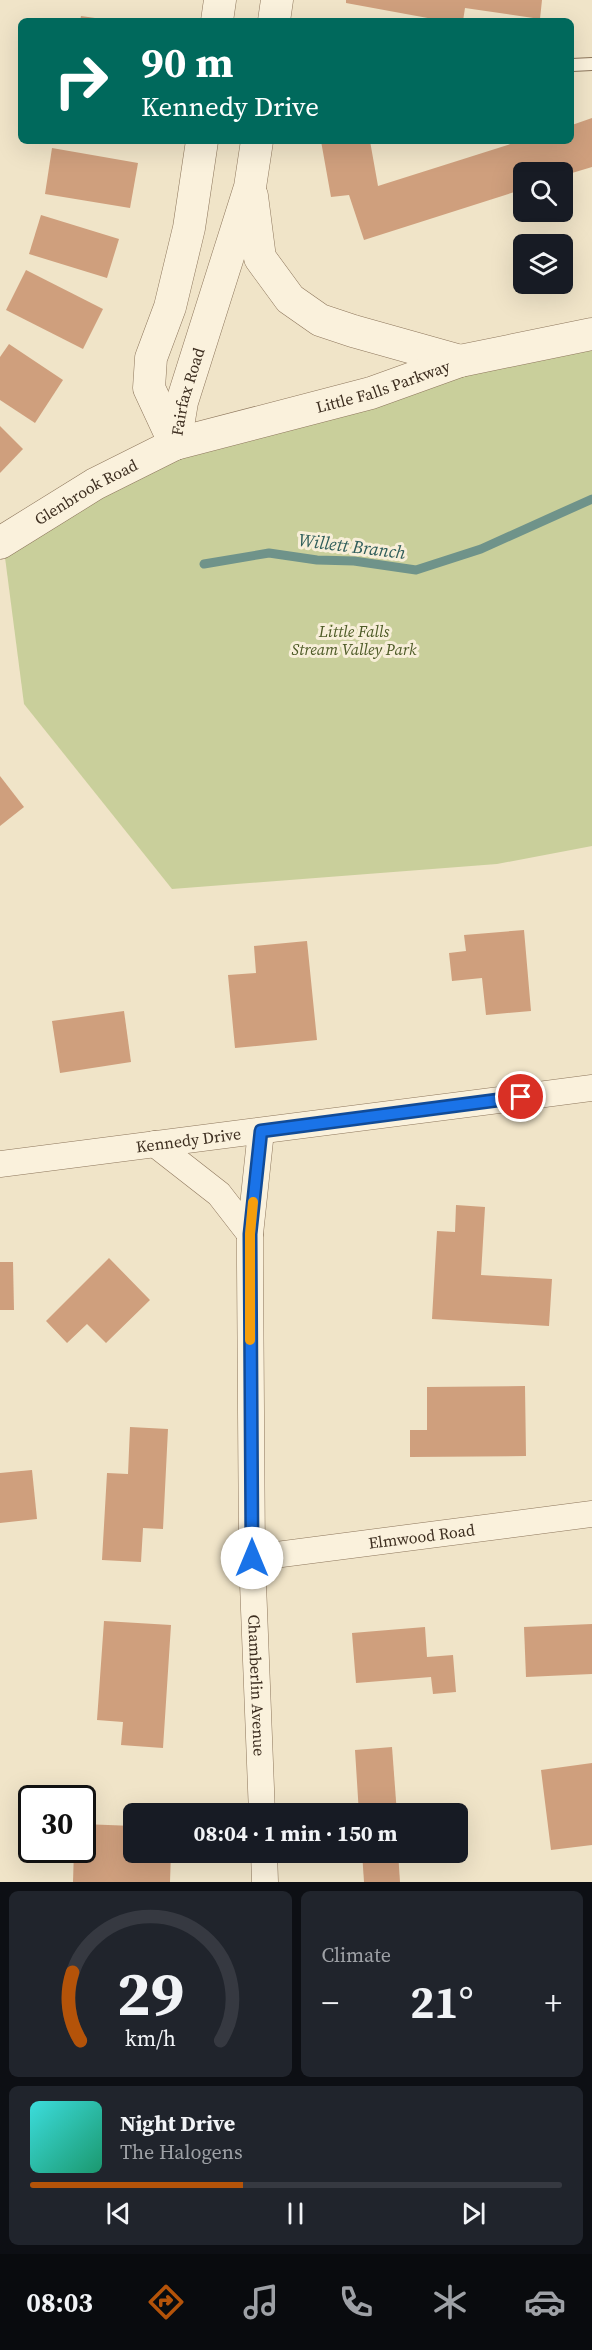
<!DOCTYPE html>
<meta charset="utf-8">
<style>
:root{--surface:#171b24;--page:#20242c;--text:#f1f3f6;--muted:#9ea1a6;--line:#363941;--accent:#b45309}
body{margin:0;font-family:"Source Serif 4",serif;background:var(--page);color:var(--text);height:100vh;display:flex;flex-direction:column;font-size:22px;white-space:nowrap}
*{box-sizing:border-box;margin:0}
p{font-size:20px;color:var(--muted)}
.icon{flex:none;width:33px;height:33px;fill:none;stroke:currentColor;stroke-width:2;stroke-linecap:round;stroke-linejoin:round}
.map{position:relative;height:1882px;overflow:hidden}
.side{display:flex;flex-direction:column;gap:9px;padding:9px;background:#0d0f14;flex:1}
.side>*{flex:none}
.top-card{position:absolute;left:18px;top:18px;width:556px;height:126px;border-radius:9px;box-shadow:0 6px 24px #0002;background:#00695c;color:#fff;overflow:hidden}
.tools{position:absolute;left:513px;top:162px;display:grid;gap:12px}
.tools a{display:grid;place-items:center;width:60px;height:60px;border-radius:9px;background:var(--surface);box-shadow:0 6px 24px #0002;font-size:30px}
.speed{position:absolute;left:18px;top:1785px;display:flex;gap:12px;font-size:30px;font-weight:700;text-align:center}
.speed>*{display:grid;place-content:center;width:78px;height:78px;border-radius:50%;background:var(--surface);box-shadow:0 6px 24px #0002;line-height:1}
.speed .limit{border:3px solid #111;border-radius:9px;background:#fff;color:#111}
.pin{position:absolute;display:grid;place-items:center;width:51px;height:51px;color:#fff;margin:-26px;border:3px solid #fff;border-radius:50%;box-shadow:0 2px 6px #0007}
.me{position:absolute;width:66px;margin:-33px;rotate:0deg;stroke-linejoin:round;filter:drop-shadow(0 0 4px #0008)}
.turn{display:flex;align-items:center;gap:21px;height:126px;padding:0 24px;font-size:27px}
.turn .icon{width:78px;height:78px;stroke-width:2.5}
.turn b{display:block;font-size:42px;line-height:51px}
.big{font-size:45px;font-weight:700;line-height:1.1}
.side .card{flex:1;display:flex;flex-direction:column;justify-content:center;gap:9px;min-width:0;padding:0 21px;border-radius:9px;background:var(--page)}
.side .dial{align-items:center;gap:0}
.dial svg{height:156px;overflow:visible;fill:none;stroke:var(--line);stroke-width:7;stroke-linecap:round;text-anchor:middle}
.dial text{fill:var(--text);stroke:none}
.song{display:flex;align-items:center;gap:18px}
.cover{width:72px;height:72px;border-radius:9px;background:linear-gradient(135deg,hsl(180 70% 55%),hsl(160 70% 35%))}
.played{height:6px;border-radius:3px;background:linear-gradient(90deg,var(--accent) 40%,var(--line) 40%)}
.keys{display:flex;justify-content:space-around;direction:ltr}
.heat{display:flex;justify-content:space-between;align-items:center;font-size:33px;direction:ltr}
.side .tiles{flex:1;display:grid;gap:9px;grid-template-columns:1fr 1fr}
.card:last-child{grid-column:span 2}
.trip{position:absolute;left:123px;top:1803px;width:345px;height:60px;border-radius:9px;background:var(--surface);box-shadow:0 6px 24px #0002;font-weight:700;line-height:60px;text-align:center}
.menu{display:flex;height:96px;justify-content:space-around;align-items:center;background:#090b0e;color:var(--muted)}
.menu .icon{width:42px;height:42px}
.menu .current{color:var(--accent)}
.menu b{font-size:27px;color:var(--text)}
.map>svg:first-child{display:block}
</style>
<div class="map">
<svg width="592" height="1882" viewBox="0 0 592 1882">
<rect width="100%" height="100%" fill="#f0e4c8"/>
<!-- green -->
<path fill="#c9cf9b" d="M592 329V846L497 864 172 889 24 704 3 542 175 444Z"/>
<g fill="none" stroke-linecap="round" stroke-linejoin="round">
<!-- stream -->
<path stroke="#6f938a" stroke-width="9" d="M204 564 269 553 317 560 354 561 416 570 481 549 592 499"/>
</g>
<!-- building -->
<g fill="#cf9f7d">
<path d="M346 0H542L540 19 465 8 463 21H444L346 3Z"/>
<path d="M81 16 109 20V21H80Z"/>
<path d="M592 118V167L562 176V172H524V189L364 240 349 195 331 197 321 141H370L378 186 520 141H572V125Z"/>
<path d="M52 148 138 163 130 208 45 194Z"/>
<path d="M41 215 119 239 107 278 29 254Z"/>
<path d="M26 270 103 309 83 349 6 310Z"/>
<path d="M9 344 63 380 35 423 0 400V357Z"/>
<path d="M0 426 23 449 0 473Z"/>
<path d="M0 776 24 807 0 826Z"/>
<path d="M524 930 531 1011 486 1015 482 978 452 981 449 953 466 951 464 935Z"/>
<path d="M307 941 317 1040 235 1048 228 975 256 973 254 946Z"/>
<path d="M124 1011 131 1062 60 1073 52 1021Z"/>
<path d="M456 1205 485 1207 481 1275 552 1279 549 1326 432 1319 437 1231 455 1232Z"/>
<path d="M109 1258 150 1300 106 1343 87 1324 67 1343 46 1321Z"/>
<path d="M0 1262H13L14 1310H0Z"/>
<path d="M525 1386 526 1456 410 1457V1430H427V1387Z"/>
<path d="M130 1427 168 1429 163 1529 143 1528 141 1562 102 1560 107 1473 128 1474Z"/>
<path d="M32 1470 37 1519 0 1523V1473Z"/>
<path d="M104 1621 171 1625 163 1748 121 1745 123 1722 97 1720Z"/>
<path d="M592 1624V1674L526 1677 524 1627Z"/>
<path d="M425 1627 427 1657 453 1655 456 1692 433 1694 431 1677 356 1683 352 1633Z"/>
<path d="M392 1747 397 1814H359L355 1750Z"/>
<path d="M592 1763V1845L551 1850 541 1770Z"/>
<path d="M82 1824 134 1826V1852H171L170 1882H73L74 1850H82Z"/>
<path d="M362 1852H398L400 1882H364Z"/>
</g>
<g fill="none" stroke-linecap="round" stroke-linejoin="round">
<defs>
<path id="service" d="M572 65 592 64"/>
<g id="minor">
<path id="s1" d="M261 1131 250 1234V1264L252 1558 262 1814"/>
<path d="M155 1144 219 1194 250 1234"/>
<path id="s2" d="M0 1164 592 1088"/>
<path id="s3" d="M252 1558 592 1514"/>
<path d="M264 1852 265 1882"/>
</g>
<g id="tertiary">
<path d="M217 21 220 0"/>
<path d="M274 21 277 0"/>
<path d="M252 196 260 258 290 299 320 320 353 331 460 361"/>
<path d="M175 444 149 388 151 358 170 307 189 228 202 141"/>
<path id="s4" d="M175 444 182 402 250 187 257 141"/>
<path id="s5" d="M0 543 95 484 175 444 371 393 460 361 592 334"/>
</g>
</defs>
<!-- service casing -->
<use href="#service" stroke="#8d765c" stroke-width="14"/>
<!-- minor casing -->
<use href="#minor" stroke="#8d765c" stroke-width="27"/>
<!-- tertiary casing -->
<use href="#tertiary" stroke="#8d765c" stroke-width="33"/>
<!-- service -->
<use href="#service" stroke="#faf1dc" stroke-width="12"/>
<!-- minor -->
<use href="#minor" stroke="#faf1dc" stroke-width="26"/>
<!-- tertiary -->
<use href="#tertiary" stroke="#faf1dc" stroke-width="32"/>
</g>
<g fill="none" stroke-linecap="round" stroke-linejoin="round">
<defs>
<path id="route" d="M252 1558 250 1234 261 1131 521 1097"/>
</defs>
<!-- route casing -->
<use href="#route" stroke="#114b97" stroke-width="15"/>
<!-- route -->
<use href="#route" stroke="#1a73e8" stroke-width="10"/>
<!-- slow -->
<path stroke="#f59e0b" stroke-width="10" d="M250 1340V1234L253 1202"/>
</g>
<g text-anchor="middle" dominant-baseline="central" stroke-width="6" stroke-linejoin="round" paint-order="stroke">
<!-- street labels -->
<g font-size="16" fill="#3d2e20" stroke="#f7eed8">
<text stroke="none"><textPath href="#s5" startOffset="417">Little Falls Parkway</textPath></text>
<text stroke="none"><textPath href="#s4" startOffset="54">Fairfax Road</textPath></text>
<text stroke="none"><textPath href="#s5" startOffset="100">Glenbrook Road</textPath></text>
<text stroke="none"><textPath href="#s2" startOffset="190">Kennedy Drive</textPath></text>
<text stroke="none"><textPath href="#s3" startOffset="171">Elmwood Road</textPath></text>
<text stroke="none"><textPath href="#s1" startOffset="555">Chamberlin Avenue</textPath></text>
</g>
<!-- park labels -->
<g font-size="16" font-style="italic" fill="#4d5a26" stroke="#f7eed8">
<text x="354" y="631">Little Falls<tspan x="354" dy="18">Stream Valley Park</tspan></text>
</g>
<!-- water labels -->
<g font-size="18" font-style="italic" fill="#2f5d5a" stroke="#f7eed8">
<text transform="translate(352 546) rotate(7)">Willett Branch</text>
</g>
</g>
</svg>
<div class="tools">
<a><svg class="icon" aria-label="search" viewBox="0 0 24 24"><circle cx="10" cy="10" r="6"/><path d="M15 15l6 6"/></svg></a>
<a><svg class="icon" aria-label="layers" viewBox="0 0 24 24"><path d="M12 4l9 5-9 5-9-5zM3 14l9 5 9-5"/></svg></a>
</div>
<div class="speed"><div class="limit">30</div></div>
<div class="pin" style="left:521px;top:1097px;background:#d93025"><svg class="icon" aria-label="arrive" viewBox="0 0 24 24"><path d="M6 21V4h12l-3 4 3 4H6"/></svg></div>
<svg class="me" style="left:252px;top:1558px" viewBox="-20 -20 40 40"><circle r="19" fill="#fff"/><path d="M0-13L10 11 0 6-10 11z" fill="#1a73e8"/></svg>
<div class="trip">08:04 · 1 min · 150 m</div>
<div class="top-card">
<div class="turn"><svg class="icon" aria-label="right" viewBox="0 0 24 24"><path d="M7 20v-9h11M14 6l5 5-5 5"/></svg><div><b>90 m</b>Kennedy Drive</div></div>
</div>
</div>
<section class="side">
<div class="tiles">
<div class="card dial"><svg viewBox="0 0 100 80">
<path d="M14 69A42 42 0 1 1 86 69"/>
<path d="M14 69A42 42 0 0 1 10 34" stroke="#b45309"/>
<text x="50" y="56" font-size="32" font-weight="700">29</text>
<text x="50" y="72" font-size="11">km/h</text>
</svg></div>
<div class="card"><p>Climate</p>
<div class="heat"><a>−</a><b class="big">21°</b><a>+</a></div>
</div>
<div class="card">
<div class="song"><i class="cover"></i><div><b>Night Drive</b><p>The Halogens</p></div></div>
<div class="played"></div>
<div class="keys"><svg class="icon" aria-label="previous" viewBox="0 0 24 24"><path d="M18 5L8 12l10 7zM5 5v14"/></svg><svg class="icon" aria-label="pause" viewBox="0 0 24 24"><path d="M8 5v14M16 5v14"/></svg><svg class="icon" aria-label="next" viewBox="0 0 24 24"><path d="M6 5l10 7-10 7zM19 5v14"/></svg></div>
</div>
</div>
</section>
<nav class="menu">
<b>08:03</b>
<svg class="icon current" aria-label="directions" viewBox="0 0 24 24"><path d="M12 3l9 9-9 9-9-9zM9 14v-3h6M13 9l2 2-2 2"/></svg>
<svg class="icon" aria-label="music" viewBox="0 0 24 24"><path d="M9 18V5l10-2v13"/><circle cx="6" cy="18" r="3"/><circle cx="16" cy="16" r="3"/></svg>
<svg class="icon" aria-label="phone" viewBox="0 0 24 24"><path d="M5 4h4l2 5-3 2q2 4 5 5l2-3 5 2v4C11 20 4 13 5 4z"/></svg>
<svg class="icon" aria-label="climate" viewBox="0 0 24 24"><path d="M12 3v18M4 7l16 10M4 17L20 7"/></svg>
<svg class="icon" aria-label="car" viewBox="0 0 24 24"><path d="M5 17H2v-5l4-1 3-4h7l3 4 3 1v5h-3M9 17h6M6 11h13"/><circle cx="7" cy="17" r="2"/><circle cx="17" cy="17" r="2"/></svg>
</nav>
